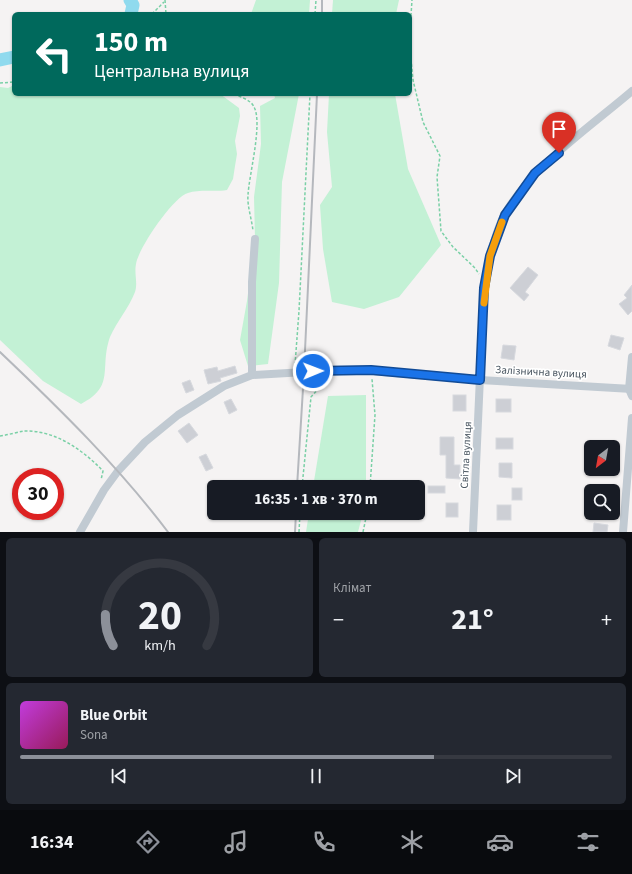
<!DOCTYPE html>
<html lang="uk">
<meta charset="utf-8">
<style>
:root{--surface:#171b24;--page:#242831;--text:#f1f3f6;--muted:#9ea1a6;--line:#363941;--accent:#8c9099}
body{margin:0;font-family:"Source Sans 3",sans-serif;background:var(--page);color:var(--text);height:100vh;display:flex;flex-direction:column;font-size:15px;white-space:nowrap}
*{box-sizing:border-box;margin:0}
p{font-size:13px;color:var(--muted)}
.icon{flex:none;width:22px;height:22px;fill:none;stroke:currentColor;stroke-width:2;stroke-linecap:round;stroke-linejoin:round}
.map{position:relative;height:532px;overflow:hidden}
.details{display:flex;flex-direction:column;gap:6px;padding:6px;background:#0d0f14;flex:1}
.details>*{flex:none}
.hud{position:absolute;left:12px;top:12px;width:400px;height:84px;border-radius:6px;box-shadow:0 1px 3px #0004;background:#00695c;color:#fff;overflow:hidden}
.needle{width:26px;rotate:211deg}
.controls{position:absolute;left:584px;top:440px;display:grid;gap:8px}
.controls a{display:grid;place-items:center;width:36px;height:36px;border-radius:6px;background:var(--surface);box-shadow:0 1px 3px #0004;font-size:20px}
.speed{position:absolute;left:12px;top:468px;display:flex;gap:8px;font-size:20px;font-weight:700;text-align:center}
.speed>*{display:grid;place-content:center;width:52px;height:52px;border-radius:50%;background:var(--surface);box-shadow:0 1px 3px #0004;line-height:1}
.speed .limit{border:6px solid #d22;background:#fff;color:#111}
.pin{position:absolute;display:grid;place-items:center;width:34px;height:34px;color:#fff;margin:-41px -17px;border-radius:50% 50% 50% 0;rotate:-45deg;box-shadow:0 0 4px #0007}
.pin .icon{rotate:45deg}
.me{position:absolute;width:44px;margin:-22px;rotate:89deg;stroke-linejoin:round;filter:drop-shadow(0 0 3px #0008)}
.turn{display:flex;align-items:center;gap:14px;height:84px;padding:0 16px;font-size:18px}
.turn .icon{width:52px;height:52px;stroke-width:2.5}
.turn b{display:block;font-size:28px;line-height:34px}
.big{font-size:30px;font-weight:700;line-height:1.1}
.details .widget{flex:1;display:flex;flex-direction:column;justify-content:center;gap:6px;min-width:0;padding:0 14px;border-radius:6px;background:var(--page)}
.details .dial{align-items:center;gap:0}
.dial svg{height:104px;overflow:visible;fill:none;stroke:var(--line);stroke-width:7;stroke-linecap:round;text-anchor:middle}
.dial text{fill:var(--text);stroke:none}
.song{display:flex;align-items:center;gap:12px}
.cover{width:48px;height:48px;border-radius:6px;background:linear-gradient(135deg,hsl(290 70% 55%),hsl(330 70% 35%))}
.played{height:4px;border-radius:2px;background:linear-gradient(90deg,var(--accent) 70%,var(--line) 70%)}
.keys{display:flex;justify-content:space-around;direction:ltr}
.heat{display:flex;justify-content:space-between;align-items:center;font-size:22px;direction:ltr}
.details .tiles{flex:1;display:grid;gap:6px;grid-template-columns:1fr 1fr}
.widget:last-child{grid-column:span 2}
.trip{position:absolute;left:207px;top:480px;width:218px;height:40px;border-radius:6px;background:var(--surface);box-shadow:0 1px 3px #0004;font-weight:700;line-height:40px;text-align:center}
.tabs{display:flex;height:64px;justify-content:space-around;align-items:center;background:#090b0e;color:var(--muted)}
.tabs .icon{width:28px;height:28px}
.tabs .on{color:var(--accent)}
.tabs b{font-size:18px;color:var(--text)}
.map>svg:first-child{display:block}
</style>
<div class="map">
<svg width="632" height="532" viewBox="0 0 632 532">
<rect width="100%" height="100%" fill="#f5f3f3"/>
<!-- green -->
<g fill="#c3f1d5">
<path d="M256 0H310L309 14H251Z"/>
<path d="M333 0H399L396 14H332Z"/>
<path d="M14 85V94H220L239 108 240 116 235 141 237 154 235 166 233 179 227 190C215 192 199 189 188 193 173 197 138 249 136 264 134 273 138 283 135 292 129 308 117 321 110 337 99 368 116 386 81 404L43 381 0 340V87L8 88Z"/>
<path d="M274 94H299L282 182 279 283 268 364 248 366 240 340 247 301 255 239 254 197 261 144 260 106 275 98Z"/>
<path d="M329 94H395L408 169 441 245 399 297 364 309 332 302 323 249 320 205 332 187 327 132Z"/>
<path d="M366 395V487H313L328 396Z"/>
<path d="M309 513H363L358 532H306Z"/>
</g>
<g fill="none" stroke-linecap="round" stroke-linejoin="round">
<!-- river -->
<g stroke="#90daee" stroke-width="13">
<path d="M130 0 133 5 131 14"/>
<path d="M0 60 14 57"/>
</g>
</g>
<!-- building -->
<g fill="#cdcfd5" stroke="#d7d9de">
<path d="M528 267 538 275 525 292 529 295 524 301 510 288Z"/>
<path d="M632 285V311L628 315 619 304 627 298 624 295Z"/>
<path d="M611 335 624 338 620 350 608 346Z"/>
<path d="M503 345 516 346 514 360 501 358Z"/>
<path d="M235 366 237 373 220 378 221 381 208 384 204 370 217 367 218 371Z"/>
<path d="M190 380 194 390 186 393 182 383Z"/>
<rect x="453" y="395" width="13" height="16"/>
<path d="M231 399 237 410 229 414 224 402Z"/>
<rect x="496" y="399" width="15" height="13"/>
<path d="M189 423 198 435 187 443 178 431Z"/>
<path d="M440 437H454V465H460V479L446 478V455H440Z"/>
<rect x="496" y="438" width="17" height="11"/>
<path d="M206 454 213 468 206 471 199 457Z"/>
<path d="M499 463H512V478L499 477Z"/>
<rect x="428" y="486" width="17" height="7"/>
<rect x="512" y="488" width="10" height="12"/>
<rect x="446" y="503" width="12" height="14"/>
<rect x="497" y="505" width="14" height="15"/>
<path d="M594 523 608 525 607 532H593Z"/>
</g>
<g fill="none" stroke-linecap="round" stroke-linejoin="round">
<!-- path -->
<g stroke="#7ad0a6" stroke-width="1.5" stroke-dasharray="3 2" stroke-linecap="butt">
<path d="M165 0 166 14"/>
<path d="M152 14 164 2"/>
<path d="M315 14 316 0"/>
<path d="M410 31 412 0"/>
<path d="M410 49 413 80 423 122 440 156 437 177 441 231 453 247 475 268 479 274"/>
<path d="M0 83 14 82"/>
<path d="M234 94C241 97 251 100 254 107 263 123 249 175 248 195 247 206 252 220 253 231"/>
<path d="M295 365 299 311 310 94"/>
<path d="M0 436C8 435 17 432 24 431 55 430 83 450 103 471L101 480"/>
<path d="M302 487 311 397 320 387 321 378"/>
<path d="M370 487 375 415 372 379"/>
<path d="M299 532 300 513"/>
<path d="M363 532 367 513"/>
</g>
<!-- minor -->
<g stroke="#c1cad2" stroke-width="8">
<path d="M632 357 629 389 632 396"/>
<path d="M252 375V282L255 239"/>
<path d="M80 532 104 490 118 471 145 442 178 415 224 386 252 375 322 371H371L480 380 632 389"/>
<path d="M473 532 484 288C489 264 493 236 505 214 532 166 590 127 632 91"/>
<path d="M623 532 632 418"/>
</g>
<!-- rail -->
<g stroke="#b5b8bd" stroke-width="2">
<path d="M322 14V0"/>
<path d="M0 352C60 409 118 466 168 532"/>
<path d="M297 487 304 372 317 94"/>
<path d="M295 532 296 513"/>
</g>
</g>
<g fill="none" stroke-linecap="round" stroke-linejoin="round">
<defs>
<path id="route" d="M313 371 371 370 480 380 484 288 490 256 505 215 535 173 559 153"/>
</defs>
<!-- route casing -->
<use href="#route" stroke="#114b97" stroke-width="10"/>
<!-- route -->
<use href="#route" stroke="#1a73e8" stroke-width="7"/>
<!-- slow -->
<path stroke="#f59e0b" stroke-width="7" d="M484 303 490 256 502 222"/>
</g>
<g text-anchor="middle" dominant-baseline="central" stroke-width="3.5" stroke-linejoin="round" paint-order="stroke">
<!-- street labels -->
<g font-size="11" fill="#4a5661" stroke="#fff">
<text transform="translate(541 372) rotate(3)">Залізнична вулиця</text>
<text transform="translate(466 455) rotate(-87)">Світла вулиця</text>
</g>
</g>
</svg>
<div class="controls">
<a><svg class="needle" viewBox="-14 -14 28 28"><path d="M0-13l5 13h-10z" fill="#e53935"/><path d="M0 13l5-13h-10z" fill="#9ea1a6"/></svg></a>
<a><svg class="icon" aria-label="search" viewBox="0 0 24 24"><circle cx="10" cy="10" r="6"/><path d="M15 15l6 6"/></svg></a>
</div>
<div class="speed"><div class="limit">30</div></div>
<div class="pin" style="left:559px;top:153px;background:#d93025"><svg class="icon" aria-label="arrive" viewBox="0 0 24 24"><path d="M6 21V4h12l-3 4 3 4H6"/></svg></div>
<svg class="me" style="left:313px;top:371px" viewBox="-20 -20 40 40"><circle r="17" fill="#1a73e8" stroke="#fff" stroke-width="3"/><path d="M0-11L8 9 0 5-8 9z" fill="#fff"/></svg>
<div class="trip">16:35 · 1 хв · 370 m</div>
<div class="hud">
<div class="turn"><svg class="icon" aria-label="left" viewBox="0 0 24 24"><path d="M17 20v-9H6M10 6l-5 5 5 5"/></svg><div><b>150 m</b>Центральна вулиця</div></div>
</div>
</div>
<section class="details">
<div class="tiles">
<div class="widget dial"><svg viewBox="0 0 100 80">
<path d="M14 69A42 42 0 1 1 86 69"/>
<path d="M14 69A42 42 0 0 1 8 45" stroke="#8c9099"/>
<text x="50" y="56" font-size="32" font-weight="700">20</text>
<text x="50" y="72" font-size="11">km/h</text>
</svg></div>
<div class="widget"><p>Клімат</p>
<div class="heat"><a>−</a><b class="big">21°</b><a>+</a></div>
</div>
<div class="widget">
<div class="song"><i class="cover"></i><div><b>Blue Orbit</b><p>Sona</p></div></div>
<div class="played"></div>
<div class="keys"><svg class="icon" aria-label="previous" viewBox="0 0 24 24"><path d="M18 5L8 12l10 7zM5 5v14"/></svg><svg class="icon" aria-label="pause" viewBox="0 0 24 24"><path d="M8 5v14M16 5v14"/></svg><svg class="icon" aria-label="next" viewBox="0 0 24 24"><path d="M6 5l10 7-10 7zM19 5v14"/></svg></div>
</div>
</div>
</section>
<nav class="tabs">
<b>16:34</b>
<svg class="icon on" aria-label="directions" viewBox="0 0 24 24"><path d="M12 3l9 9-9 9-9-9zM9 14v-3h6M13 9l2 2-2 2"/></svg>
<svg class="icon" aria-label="music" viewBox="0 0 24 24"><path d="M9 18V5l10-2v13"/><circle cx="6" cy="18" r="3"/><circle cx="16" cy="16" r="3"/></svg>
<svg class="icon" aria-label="phone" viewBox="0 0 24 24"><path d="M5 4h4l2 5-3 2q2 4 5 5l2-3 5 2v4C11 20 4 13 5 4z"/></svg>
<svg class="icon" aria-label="climate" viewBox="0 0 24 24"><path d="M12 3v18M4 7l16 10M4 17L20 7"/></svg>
<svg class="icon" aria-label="car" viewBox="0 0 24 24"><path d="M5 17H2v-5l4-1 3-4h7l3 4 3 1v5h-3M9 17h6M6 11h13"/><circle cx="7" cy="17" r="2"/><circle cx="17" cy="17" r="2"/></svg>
<svg class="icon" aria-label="filters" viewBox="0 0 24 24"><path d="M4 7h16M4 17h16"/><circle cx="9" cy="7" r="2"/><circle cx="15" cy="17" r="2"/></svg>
</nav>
